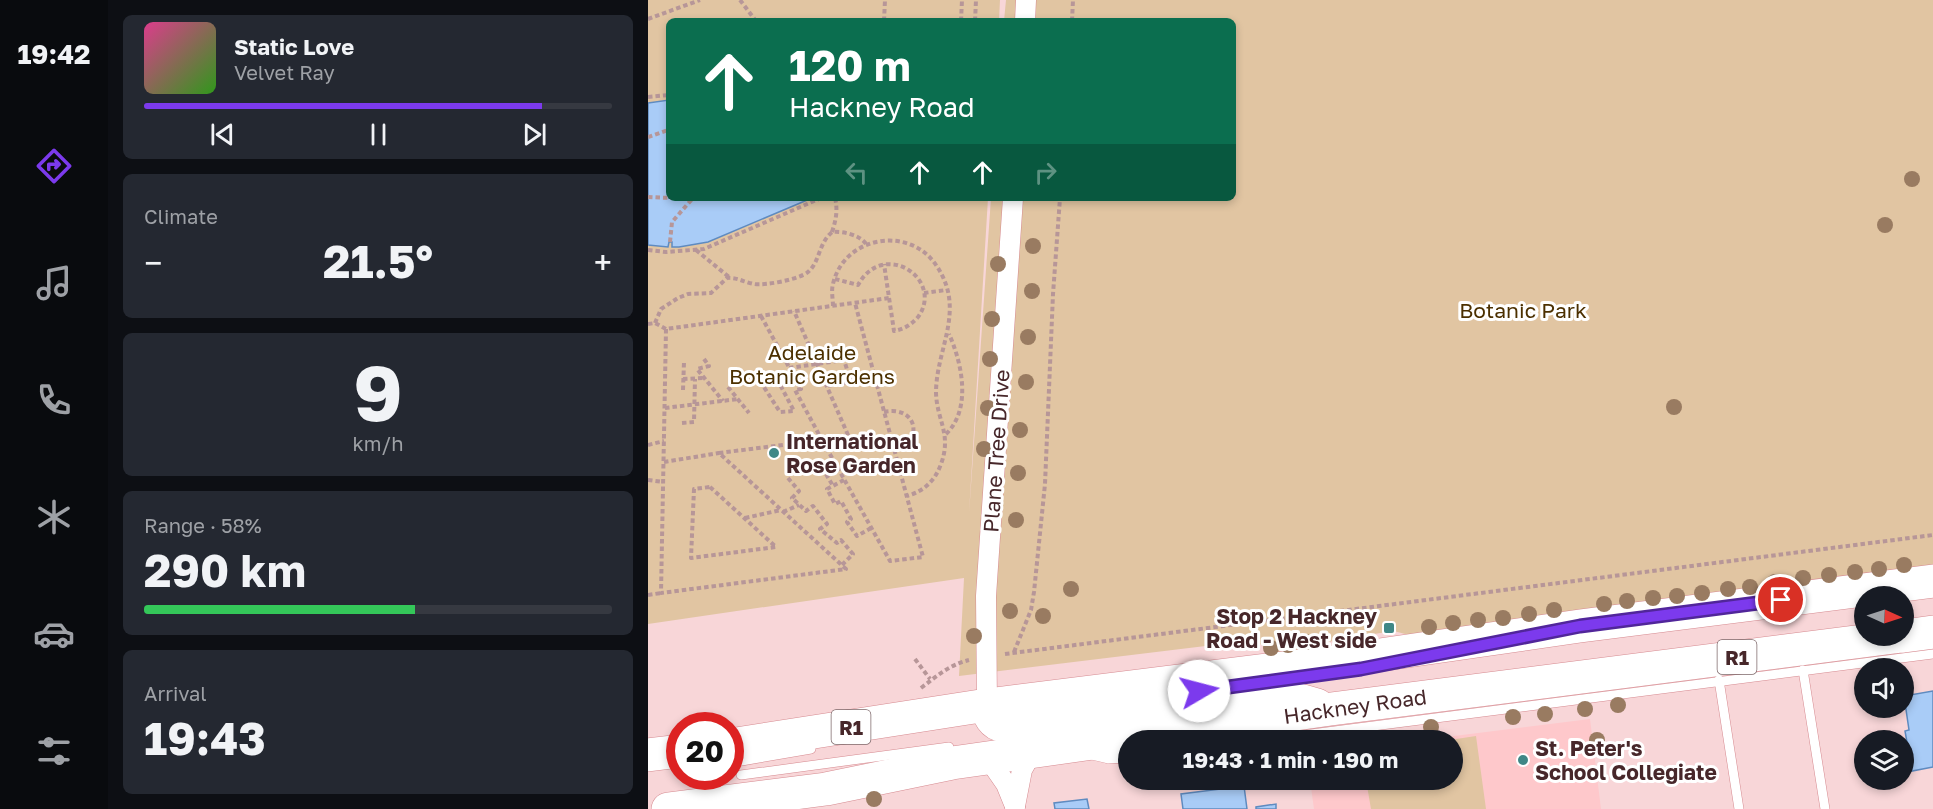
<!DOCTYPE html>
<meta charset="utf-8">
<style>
:root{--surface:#171b24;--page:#242831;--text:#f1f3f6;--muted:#9ea1a6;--line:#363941;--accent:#7c3aed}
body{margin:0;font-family:"Golos Text",sans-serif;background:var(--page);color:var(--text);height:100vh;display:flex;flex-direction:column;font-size:22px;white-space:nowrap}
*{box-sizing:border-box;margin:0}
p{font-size:20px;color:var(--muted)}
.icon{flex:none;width:33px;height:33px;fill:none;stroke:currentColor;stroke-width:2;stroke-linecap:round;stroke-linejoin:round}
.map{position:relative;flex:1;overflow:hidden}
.drawer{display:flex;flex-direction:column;gap:15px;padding:15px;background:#0d0f14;width:540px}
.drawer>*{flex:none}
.guide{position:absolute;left:18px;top:18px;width:570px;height:183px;border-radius:9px;box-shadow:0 3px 9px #0003;background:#0b6e4f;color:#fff;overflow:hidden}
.needle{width:39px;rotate:93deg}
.buttons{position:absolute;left:1206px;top:586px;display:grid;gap:12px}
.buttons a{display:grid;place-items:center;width:60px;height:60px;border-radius:50%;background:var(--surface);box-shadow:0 3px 9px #0003;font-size:30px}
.speed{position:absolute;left:18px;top:712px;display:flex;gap:12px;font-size:30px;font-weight:700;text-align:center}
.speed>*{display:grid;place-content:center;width:78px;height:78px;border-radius:50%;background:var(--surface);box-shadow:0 3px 9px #0003;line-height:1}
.speed .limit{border:9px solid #d22;background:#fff;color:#111}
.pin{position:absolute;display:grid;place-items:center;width:51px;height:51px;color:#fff;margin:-26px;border:3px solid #fff;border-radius:50%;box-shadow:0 2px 6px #0007}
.me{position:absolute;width:66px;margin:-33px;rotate:82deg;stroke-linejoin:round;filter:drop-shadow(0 0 4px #0008)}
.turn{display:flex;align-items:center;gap:21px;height:126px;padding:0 24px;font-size:27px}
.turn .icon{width:78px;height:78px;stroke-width:2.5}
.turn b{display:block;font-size:42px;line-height:51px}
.lanes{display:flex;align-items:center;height:57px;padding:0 24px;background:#0003;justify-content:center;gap:30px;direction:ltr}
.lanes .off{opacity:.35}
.big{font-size:45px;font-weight:700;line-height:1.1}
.drawer .card{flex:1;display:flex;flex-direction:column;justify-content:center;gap:9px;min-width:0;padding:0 21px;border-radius:9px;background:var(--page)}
.drawer .dial{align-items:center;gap:0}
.dial b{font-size:78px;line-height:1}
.song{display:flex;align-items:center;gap:18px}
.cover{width:72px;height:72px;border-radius:9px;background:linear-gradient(135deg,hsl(330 70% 55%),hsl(110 70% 35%))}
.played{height:6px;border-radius:3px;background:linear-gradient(90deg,var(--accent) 85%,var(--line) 85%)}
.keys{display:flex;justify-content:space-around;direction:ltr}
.heat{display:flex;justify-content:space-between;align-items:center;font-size:33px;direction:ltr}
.charge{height:9px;border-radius:4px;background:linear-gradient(90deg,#34c759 58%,var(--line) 0)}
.trip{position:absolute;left:470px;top:730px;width:345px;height:60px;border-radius:30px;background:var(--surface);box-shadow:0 3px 9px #0003;font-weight:700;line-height:60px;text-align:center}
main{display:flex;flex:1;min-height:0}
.menu{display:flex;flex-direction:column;width:108px;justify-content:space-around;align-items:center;background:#090b0e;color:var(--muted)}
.menu .icon{width:42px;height:42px}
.menu .on{color:var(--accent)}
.menu b{font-size:27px;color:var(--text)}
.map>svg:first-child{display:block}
</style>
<main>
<nav class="menu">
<b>19:42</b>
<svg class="icon on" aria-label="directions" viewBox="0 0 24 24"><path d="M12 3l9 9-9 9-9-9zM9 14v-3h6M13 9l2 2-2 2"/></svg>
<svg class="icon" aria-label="music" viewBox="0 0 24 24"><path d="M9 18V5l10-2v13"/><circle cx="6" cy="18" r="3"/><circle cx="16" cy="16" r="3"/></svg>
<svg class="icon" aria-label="phone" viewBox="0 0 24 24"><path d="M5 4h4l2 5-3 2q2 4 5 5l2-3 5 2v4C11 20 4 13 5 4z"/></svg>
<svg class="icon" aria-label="climate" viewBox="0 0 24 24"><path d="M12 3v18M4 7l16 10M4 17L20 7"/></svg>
<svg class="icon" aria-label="car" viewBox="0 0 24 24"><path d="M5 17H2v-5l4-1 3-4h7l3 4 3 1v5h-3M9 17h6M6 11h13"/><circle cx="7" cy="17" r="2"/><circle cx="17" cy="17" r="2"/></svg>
<svg class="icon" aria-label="filters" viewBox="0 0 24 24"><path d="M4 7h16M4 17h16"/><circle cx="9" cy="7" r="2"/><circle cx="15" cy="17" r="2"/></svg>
</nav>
<section class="drawer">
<div class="card">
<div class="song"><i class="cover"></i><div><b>Static Love</b><p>Velvet Ray</p></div></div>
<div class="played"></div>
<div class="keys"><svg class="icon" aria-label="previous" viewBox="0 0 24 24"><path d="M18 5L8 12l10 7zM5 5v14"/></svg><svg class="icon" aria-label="pause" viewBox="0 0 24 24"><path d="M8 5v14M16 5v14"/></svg><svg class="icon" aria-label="next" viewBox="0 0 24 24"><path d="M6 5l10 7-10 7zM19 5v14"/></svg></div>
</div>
<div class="card"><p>Climate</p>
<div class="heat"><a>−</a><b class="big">21.5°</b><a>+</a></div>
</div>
<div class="card dial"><b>9</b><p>km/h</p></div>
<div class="card"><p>Range · 58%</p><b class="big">290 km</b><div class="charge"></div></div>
<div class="card"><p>Arrival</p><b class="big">19:43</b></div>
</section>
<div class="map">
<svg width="1285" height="809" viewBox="0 0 1285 809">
<rect width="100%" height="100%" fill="#f8d6d8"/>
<!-- built -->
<path fill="#fec8cb" d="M942 719 953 809H666L662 780H804V741H766Z"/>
<!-- green -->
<g fill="#e1c5a2">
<path d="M0 0H352L351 21H21V198H340L321 514 343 198H585V21H356L358 0H1285V570L768 637 746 631 692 639 644 652 625 654 607 640 311 676 316 578 0 624Z"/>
<path d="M828 736 838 809H723L718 780H804V741H795Z"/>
</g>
<!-- building -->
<g fill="#a9ccf7" stroke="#5f8bc0" stroke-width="1.5">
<path d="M21 100V198H164L60 242 31 247H24V242H21L20 247 0 245V103Z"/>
<path d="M1285 691V767L1264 771 1257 731 1261 730 1256 696Z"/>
<path d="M596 786 599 809H535L533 794Z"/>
<path d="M439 799 441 809H407L406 803Z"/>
<path d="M628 804V809H608V807Z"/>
</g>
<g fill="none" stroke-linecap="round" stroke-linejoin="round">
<defs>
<g id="lane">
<path d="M1155 670 1177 809"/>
<path d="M1071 680 1091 809"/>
<path d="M609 741 1285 654"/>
<path d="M444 755 461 759 480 758"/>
<path d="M82 763 163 749"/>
<path d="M93 775 301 747"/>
</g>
<g id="street">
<path d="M377 21 378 0"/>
<path d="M339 705 338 596 365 198"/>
<path d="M340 758 358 784 367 806"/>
<path d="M367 806 374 770 384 752"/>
</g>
<g id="highway">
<path d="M1256 636 1285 632"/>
<path d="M339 705C341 716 344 724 356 726L620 694H631L669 705"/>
<path d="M82 745 339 705 683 662 932 626 1285 581"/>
<path d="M0 755 32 751"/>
<path d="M20 809 178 789 304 763 683 709 1254 636"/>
</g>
</defs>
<!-- lane casing -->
<use href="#lane" stroke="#d68a90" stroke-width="10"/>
<!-- street casing -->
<use href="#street" stroke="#d68a90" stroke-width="21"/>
<!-- highway casing -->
<use href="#highway" stroke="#d68a90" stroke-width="34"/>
<!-- path -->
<g stroke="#b79698" stroke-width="4" stroke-dasharray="4.5 3" stroke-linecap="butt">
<path d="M92 0 108 21"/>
<path d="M0 19 52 0"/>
<path d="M236 21 237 0"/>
<path d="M313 21 314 0"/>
<path d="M327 21 328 0"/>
<path d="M424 21 425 0"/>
<path d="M0 97 21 95"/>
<path d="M0 137 20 130"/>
<path d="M0 197 23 198"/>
<path d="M184 232C188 220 190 210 187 198"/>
<path d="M22 242 24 222 45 198"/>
<path d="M0 250 18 252 56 249 173 198"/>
<path d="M48 250 81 277"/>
<path d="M187 279 210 285C236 238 297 280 270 317 263 325 256 329 246 331L236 264"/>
<path d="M276 293 298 290"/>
<path d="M185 306C185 299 183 291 185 284 196 236 261 225 288 265 319 310 288 348 288 393 289 421 304 434 293 464 287 481 276 491 259 496"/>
<path d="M113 316 153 389 147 390 174 440 200 435 146 311"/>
<path d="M7 323 13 309 30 298 40 294 63 293 79 278C88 277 96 282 106 284 117 286 152 279 160 272 172 262 170 244 184 232 195 231 212 235 218 244"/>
<path d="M0 324 7 323 18 329 241 298"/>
<path d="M18 329 13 593 198 569 71 453 174 440 242 561 275 557 207 303"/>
<path d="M56 359 61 366 49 369 75 401"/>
<path d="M141 368 196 360 203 382 179 386"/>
<path d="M35 379 56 378"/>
<path d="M129 379 146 411 132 412 112 381Z"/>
<path d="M80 387 101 413"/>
<path d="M35 390 36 362"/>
<path d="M17 408 90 399"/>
<path d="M236 412C269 405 277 441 246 450"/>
<path d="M34 423 46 422 47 379"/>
<path d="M298 434C324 409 314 363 301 334"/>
<path d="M0 445 16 441"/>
<path d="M16 462 71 453"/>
<path d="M178 474 185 486"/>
<path d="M140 478 151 491 144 498 158 511 165 506 179 524 172 529 189 543 193 540 205 554 194 565"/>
<path d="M0 480 15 482"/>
<path d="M196 480 179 489 187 504 193 501 203 519 199 522 209 536 223 528"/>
<path d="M62 487 128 547 43 558 46 489Z"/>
<path d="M135 512 151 505"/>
<path d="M97 518 133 510"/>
<path d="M0 595 13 593"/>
<path d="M366 652 383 610 386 592 397 484 405 294 412 198"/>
<path d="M357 654 1285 535"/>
<path d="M267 659 282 679"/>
<path d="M273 688C289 676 301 665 321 660"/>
<path d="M40 726 68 722"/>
</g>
<!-- lane -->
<use href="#lane" stroke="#fff" stroke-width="9"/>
<!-- street -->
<use href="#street" stroke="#fff" stroke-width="20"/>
<!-- highway -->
<use href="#highway" stroke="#fff" stroke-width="33"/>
</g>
<!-- trees -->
<g fill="#997b61">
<circle cx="1264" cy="179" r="8"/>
<circle cx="1237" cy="225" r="8"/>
<circle cx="385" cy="246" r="8"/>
<circle cx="350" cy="264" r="8"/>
<circle cx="384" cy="291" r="8"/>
<circle cx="344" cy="319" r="8"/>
<circle cx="380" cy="337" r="8"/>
<circle cx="342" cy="359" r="8"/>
<circle cx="378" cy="382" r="8"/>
<circle cx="1026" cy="407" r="8"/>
<circle cx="340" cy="408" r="8"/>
<circle cx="372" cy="430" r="8"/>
<circle cx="336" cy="449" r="8"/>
<circle cx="370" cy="473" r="8"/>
<circle cx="368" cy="520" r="8"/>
<circle cx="1256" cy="565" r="8"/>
<circle cx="1231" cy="569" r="8"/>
<circle cx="1207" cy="572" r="8"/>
<circle cx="1181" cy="575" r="8"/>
<circle cx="1155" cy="578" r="8"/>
<circle cx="1127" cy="582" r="8"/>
<circle cx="1102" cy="587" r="8"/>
<circle cx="423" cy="589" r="8"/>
<circle cx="1080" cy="589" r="8"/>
<circle cx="1054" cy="593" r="8"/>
<circle cx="1029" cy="596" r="8"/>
<circle cx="1005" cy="598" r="8"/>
<circle cx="979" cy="601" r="8"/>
<circle cx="956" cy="604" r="8"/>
<circle cx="906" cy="610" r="8"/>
<circle cx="362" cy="611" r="8"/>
<circle cx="881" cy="614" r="8"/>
<circle cx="395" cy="616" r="8"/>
<circle cx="855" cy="618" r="8"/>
<circle cx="830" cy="620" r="8"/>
<circle cx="805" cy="623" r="8"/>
<circle cx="781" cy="627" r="8"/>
<circle cx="326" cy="636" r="8"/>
<circle cx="658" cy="642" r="8"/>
<circle cx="640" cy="645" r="8"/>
<circle cx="623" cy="648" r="8"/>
<circle cx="970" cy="705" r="8"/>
<circle cx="937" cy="709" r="8"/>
<circle cx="897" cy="714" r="8"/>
<circle cx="865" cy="717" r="8"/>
<circle cx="783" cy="727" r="8"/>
<circle cx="949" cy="740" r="8"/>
<circle cx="226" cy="799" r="8"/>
</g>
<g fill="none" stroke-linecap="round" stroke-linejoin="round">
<defs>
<path id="route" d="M551 691 713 669 932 626 1133 600"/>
</defs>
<!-- route casing -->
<use href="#route" stroke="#51269a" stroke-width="15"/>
<!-- route -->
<use href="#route" stroke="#7c3aed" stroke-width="10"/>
</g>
<!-- markers -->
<g fill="#3f8786" stroke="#fff" stroke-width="2">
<circle cx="126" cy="453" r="6"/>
<rect x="735" y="622" width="12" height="12" rx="3"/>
<circle cx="875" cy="760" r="6"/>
</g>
<g text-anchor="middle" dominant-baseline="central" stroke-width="6" stroke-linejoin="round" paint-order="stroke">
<!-- shield labels -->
<g fill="#fff" stroke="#7e686a" stroke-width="1.5">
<rect x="1069.5" y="640" width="39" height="34" rx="4.5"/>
<rect x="183.5" y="710" width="39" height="34" rx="4.5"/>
</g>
<g font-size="20" font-weight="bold" fill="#47272a">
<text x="1089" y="657">R1</text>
<text x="203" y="727">R1</text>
</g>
<!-- park labels -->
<g font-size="21" fill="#4c3000" stroke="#fff">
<text x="875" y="310">Botanic Park</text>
<text x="164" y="352">Adelaide<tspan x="164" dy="24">Botanic Gardens</tspan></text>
</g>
<!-- poi labels -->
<g font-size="21" font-weight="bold" fill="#47272a" stroke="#fff" text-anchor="start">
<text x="138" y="441">International<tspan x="138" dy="24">Rose Garden</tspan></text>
<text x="729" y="616" text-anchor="end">Stop 2 Hackney<tspan x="729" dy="24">Road - West side</tspan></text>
<text x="887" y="748">St. Peter's<tspan x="887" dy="24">School Collegiate</tspan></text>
</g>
<!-- street labels -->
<g font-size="21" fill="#47272a" stroke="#fff">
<text transform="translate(348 451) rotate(-86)">Plane Tree Drive</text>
<text transform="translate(707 706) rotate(-8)">Hackney Road</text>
</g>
</g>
</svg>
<div class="buttons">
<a><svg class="needle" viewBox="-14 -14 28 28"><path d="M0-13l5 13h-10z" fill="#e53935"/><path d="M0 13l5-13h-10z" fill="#9ea1a6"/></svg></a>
<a><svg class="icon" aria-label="sound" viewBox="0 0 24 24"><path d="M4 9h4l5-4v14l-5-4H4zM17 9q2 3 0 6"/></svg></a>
<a><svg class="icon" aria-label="layers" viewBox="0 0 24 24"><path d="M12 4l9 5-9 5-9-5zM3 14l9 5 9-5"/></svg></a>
</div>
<div class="speed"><div class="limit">20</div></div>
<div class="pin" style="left:1133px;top:600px;background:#d93025"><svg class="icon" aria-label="arrive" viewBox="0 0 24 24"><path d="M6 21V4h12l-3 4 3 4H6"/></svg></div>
<svg class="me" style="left:551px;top:691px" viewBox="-20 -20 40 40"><circle r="19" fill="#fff"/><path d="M0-13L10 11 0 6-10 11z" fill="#7c3aed"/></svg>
<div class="trip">19:43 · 1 min · 190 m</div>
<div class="guide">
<div class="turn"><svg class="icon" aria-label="ahead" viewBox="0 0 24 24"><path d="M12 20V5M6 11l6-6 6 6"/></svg><div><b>120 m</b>Hackney Road</div></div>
<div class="lanes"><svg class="icon off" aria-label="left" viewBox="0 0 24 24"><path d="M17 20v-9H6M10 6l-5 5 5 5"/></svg><svg class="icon" aria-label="ahead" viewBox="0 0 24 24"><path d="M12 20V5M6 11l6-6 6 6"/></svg><svg class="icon" aria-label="ahead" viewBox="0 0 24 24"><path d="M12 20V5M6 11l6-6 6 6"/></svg><svg class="icon off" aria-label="right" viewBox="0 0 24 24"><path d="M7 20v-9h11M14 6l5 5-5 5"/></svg></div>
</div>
</div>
</main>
